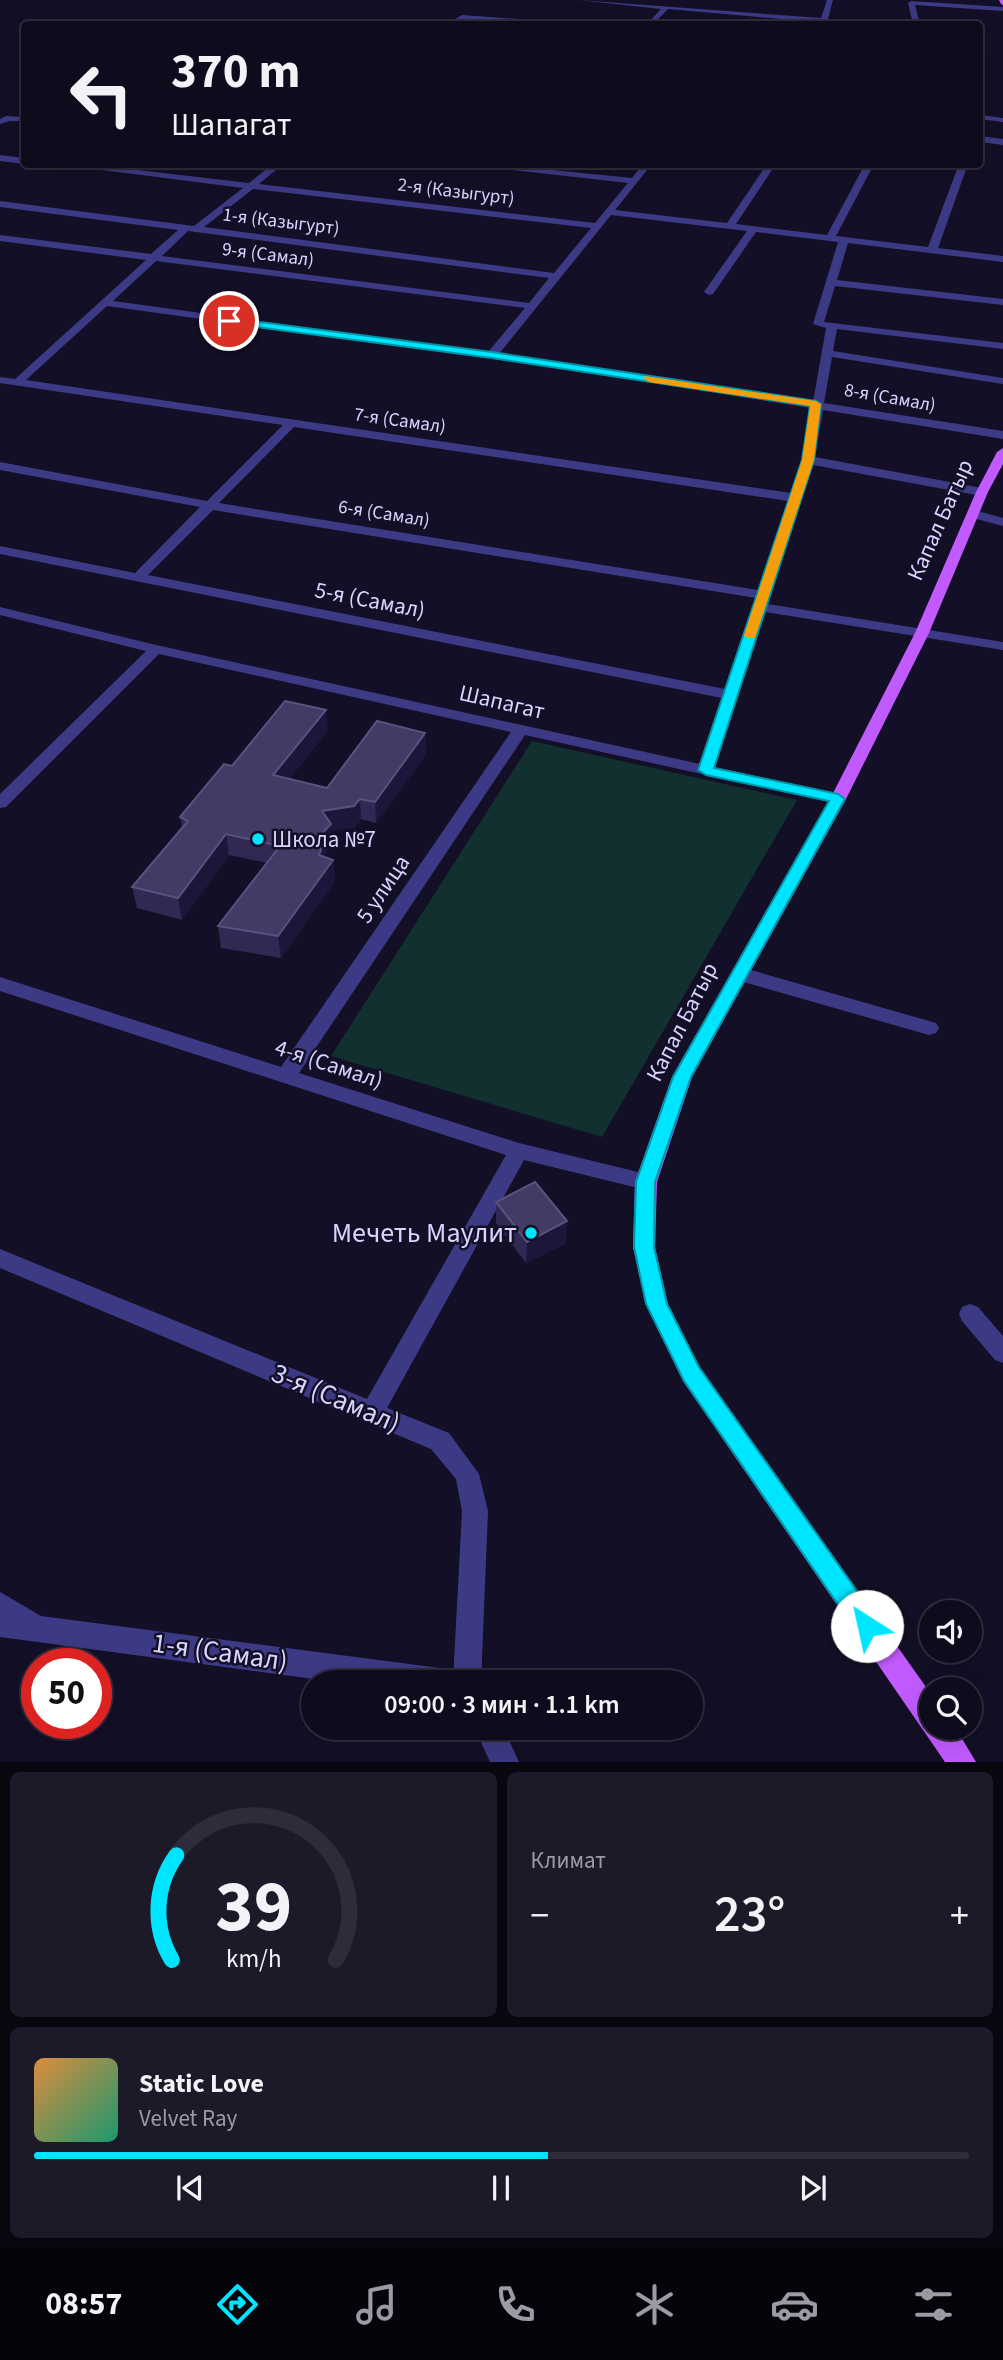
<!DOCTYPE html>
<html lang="ru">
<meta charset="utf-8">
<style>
:root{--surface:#0e0b1c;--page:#1c1929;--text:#f1f3f6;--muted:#9b9ba3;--line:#2e2b3b;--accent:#00e5ff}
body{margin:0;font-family:"Source Sans 3",sans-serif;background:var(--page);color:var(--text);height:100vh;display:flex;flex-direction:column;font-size:26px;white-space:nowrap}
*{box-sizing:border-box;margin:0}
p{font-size:23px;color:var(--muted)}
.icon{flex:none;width:38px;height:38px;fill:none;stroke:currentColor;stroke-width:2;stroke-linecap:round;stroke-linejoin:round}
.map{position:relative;height:1762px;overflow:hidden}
.side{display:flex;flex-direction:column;gap:10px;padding:10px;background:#08060f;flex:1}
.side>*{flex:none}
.banner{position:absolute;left:21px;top:21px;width:962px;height:147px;border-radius:7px;box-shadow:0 7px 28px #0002,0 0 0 2px var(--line);background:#0e0b1c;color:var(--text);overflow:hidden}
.tools{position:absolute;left:919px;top:1600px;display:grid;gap:14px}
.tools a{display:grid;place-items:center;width:63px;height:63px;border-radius:50%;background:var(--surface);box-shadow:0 7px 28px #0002,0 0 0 2px var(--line);font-size:35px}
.speed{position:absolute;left:21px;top:1648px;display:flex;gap:14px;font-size:35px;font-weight:700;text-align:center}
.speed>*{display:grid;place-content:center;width:91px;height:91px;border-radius:50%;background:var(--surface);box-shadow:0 7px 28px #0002,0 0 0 2px var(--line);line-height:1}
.speed .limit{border:10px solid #d22;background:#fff;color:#111}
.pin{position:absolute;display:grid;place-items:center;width:60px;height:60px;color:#fff;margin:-30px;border:4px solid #fff;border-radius:50%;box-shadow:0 2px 7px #0007}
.me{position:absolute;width:77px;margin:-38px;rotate:325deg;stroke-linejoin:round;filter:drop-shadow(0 0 5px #0008)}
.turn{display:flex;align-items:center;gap:24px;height:147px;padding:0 35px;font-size:32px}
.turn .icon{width:91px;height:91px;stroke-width:2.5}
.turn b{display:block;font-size:49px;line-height:60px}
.big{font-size:52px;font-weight:600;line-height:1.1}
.side .tile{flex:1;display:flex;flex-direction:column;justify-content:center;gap:10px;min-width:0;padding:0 24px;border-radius:10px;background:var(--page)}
.side .dial{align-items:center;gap:0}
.dial svg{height:182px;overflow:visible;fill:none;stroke:var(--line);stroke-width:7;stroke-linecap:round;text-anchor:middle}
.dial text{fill:var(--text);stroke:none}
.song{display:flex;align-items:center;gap:21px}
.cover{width:84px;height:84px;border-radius:10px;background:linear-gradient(135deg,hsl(30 70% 55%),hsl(160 70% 35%))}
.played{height:7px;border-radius:4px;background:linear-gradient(90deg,var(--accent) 55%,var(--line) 55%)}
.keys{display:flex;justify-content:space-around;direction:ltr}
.heat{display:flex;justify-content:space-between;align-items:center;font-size:38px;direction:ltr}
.side .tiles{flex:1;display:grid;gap:10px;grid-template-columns:1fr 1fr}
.tile:last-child{grid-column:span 2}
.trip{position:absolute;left:301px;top:1670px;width:402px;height:70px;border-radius:35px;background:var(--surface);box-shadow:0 7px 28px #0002,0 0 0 2px var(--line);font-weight:600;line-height:70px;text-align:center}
.tab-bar{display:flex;height:112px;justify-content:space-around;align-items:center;background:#06040b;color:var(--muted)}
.tab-bar .icon{width:49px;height:49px}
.tab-bar .on{color:var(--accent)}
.tab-bar b{font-size:32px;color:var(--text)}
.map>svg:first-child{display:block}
</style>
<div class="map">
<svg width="1003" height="1762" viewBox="0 0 1003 1762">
<rect width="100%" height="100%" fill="#130f26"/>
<!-- green -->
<path fill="#12302f" d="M532 741 797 800 602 1137 331 1056Z"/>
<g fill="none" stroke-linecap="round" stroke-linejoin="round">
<!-- minor -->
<g fill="#3d3a85" fill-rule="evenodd">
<path d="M578 0 821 18 827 0H833L828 19 838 24 668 9 653 24H647L661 9Z"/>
<path d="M911 1 1003 7V11L915 5 920 24H913L908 3Z"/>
<path d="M462 15 559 22 563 24 463 19 455 24H447Z"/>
<path d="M980 115 1003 118V122L980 119Z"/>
<path d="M6 116 24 117V121H10L0 124V119Z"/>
<path d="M980 136 1003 139V145L980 142Z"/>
<path d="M0 155 24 158V164L0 161Z"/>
<path d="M55 164H86L249 183 273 164H283L259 184 595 223 628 183 458 164H494L632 178 643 164H652L615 210 727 223 767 164H776L736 224 827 235 865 164H874L836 236 928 247 959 164H968L938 248 1003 256V262L848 243 837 280 1003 299V305L835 286 824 322 1003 343V349L837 329 833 351 1003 378V384L832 357 824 403 1003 431V439L823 410 815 457 982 488 988 492 982 496 813 465 768 604 1003 642V650L765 612 715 767 844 795 846 799 844 803 838 804 525 735 299 1073 519 1143 646 1174 653 1176 657 1182 653 1188 646 1190 524 1160 387 1408 449 1433 479 1474 488 1511 481 1682H336L0 1637V1592L41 1616 440 1668 450 1672 453 1681 462 1511 456 1479 431 1449 0 1268V1249L367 1399 506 1155 0 991V977L281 1067 511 732 159 654 6 807 0 808V794L146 651 0 615V607L156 645 700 764 722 698 0 554V546L135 573 200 507 0 470V462L207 501 283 425 0 383V377L15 379 146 260 0 241V235L151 254 178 230 0 207V201L194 226 243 188ZM253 189 591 228 554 273 204 227ZM611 215 747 231 704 292 709 295 713 294 756 232 838 242 813 324 826 328 813 402 499 354ZM188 231 549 278 529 303 162 256ZM156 261 525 308 488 352 113 301ZM107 306 571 370 811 408 802 460 791 493 26 380ZM294 427 788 501 758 590 219 503ZM213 510 756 598 725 689 148 575Z"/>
<path d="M974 510 1003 518V526L969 517V511Z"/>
<path d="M740 967 936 1023 939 1028 936 1033 929 1035 733 979 731 974 733 969Z"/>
<path d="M970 1304 978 1307 1003 1336V1363L995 1360 962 1321 959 1314 962 1307Z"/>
<path d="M474 1727H503L519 1762H490Z"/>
</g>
<!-- major -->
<g fill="#c25bff" fill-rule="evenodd">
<path d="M999 0H1003V5L1001 4Z"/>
<path d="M1003 448V464L988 492 929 633 846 799 692 1077 657 1182 655 1247 668 1304 699 1367 931 1694V1727H955L976 1762H945L683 1381 646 1304 633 1247 635 1182 672 1077 830 799 915 633 976 492 997 452Z"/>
</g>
</g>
<!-- wall -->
<g fill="#312854">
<path d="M328 730 289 779 327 788 425 733 426 754 376 823 361 819 355 827 332 831 333 845 323 856 333 860 335 881 281 958 221 948 218 926 267 863 229 855 182 920 137 908 132 887 182 828 180 817 232 766Z"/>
<path d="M496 1202 566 1243 526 1263 496 1223Z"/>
</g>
<!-- shaded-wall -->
<g fill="#1d163a">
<path d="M326 710 328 730 275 796 273 775Z"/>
<path d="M425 733 426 754 376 823 375 802Z"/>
<path d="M360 799 361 819 355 827 332 831 333 845 323 856 321 876 316 840 322 811Z"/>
<path d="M226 834 229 855 182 920 178 898Z"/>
<path d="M333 860 335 881 281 958 278 936Z"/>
<path d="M567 1221 566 1243 526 1263 527 1242Z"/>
</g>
<!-- building -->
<g fill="#433a66" stroke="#5a527e" stroke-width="2">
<path d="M285 701 326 710 273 775 327 788 377 721 425 733 375 802 360 799 354 806 322 811 331 824 316 840 322 847 319 855 333 860 278 936 218 926 280 846 226 834 178 898 132 887 188 821 180 817 224 764 232 766Z"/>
<path d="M535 1182 567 1221 527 1242 496 1202Z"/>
</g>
<!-- route -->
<path fill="#00e5ff" stroke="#0095a6" stroke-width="2" d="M229 318 492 352 816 401 821 404 814 460 714 768 838 794 845 799 691 1077 655 1182 654 1247 667 1304 699 1367 876 1618 879 1626 876 1635 867 1638 859 1635 684 1381 646 1304 634 1247 636 1182 673 1077 829 801 706 775 698 770 802 460 810 406 492 358 226 323 224 321Z"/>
<!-- slow -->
<path fill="#f59e0b" d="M645 376 816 401 821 404 814 460 755 638H746L744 635 802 460 810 406 649 382 644 379Z"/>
<!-- markers -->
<g fill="#00e5ff" stroke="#130f26" stroke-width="2.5">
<circle cx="258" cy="839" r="7"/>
<circle cx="531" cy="1233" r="7"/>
</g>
<g text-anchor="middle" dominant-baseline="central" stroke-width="5" stroke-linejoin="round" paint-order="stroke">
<!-- far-street labels -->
<g font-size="19" fill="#d9d4ff" stroke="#130f26">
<text transform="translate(456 192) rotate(7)">2-я (Казыгурт)</text>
<text transform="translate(281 222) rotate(7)">1-я (Казыгурт)</text>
<text transform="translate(268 255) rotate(7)">9-я (Самал)</text>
<text transform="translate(890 398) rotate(10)">8-я (Самал)</text>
<text transform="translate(400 421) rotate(8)">7-я (Самал)</text>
<text transform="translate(384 514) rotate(9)">6-я (Самал)</text>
</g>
<!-- street labels -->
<g font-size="23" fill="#d9d4ff" stroke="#130f26">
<text transform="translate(940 520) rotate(-66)">Капал Батыр</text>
<text transform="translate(370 600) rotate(11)">5-я (Самал)</text>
<text transform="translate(502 702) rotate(13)">Шапагат</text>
<text transform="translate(383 889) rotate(-56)">5 улица</text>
<text transform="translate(682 1022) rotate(-63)">Капал Батыр</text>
<text transform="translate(329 1064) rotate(18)">4-я (Самал)</text>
</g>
<!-- poi labels -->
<g font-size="23" fill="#d9d4ff" stroke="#130f26" text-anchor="start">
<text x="272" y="839">Школа №7</text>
</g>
<!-- near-poi labels -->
<g font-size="28" fill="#d9d4ff" stroke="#130f26" text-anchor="end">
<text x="517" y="1233">Мечеть Маулит</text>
</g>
<!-- near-street labels -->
<g font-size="28" fill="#d9d4ff" stroke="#130f26">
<text transform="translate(336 1398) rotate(23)">3-я (Самал)</text>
<text transform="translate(220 1652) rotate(8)">1-я (Самал)</text>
</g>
</g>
</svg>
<div class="tools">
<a><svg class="icon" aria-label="sound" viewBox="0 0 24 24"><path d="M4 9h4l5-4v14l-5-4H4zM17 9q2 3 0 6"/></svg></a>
<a><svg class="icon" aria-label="search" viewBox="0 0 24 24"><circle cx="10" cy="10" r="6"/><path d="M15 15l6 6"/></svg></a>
</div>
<div class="speed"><div class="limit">50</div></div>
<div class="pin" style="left:229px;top:321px;background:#d93025"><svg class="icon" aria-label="arrive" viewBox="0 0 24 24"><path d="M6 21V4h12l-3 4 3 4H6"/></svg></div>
<svg class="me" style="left:867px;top:1626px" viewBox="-20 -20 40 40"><circle r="19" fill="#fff"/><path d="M0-13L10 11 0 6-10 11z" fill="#00e5ff"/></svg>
<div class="trip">09:00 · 3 мин · 1.1 km</div>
<div class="banner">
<div class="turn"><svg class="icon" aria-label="left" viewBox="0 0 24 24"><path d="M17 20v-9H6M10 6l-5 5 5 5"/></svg><div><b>370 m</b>Шапагат</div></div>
</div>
</div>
<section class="side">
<div class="tiles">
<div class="tile dial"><svg viewBox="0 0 100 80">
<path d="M14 69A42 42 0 1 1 86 69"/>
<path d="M14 69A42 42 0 0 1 16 23" stroke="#00e5ff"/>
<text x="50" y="56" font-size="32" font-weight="700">39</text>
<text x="50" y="72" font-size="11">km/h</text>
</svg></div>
<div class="tile"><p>Климат</p>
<div class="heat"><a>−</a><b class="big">23°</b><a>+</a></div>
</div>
<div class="tile">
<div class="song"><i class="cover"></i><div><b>Static Love</b><p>Velvet Ray</p></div></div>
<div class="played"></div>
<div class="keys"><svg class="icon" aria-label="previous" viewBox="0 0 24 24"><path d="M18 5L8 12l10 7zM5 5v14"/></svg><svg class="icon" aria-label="pause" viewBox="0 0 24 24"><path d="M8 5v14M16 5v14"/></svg><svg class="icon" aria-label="next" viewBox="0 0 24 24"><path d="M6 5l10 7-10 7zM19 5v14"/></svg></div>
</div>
</div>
</section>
<nav class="tab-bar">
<b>08:57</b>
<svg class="icon on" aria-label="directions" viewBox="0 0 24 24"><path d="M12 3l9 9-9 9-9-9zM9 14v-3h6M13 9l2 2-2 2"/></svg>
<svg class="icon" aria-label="music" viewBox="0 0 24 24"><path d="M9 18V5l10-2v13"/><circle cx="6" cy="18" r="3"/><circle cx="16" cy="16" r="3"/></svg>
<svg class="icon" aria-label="phone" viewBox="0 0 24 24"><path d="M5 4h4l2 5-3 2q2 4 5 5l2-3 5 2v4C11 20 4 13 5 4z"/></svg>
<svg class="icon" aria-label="climate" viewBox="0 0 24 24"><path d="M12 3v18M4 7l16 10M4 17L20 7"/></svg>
<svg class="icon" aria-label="car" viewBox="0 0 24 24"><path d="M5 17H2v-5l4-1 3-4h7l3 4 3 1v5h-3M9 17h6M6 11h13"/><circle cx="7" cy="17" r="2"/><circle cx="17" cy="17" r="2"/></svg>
<svg class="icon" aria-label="filters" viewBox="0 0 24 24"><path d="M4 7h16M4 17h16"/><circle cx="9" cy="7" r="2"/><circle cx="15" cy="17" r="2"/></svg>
</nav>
